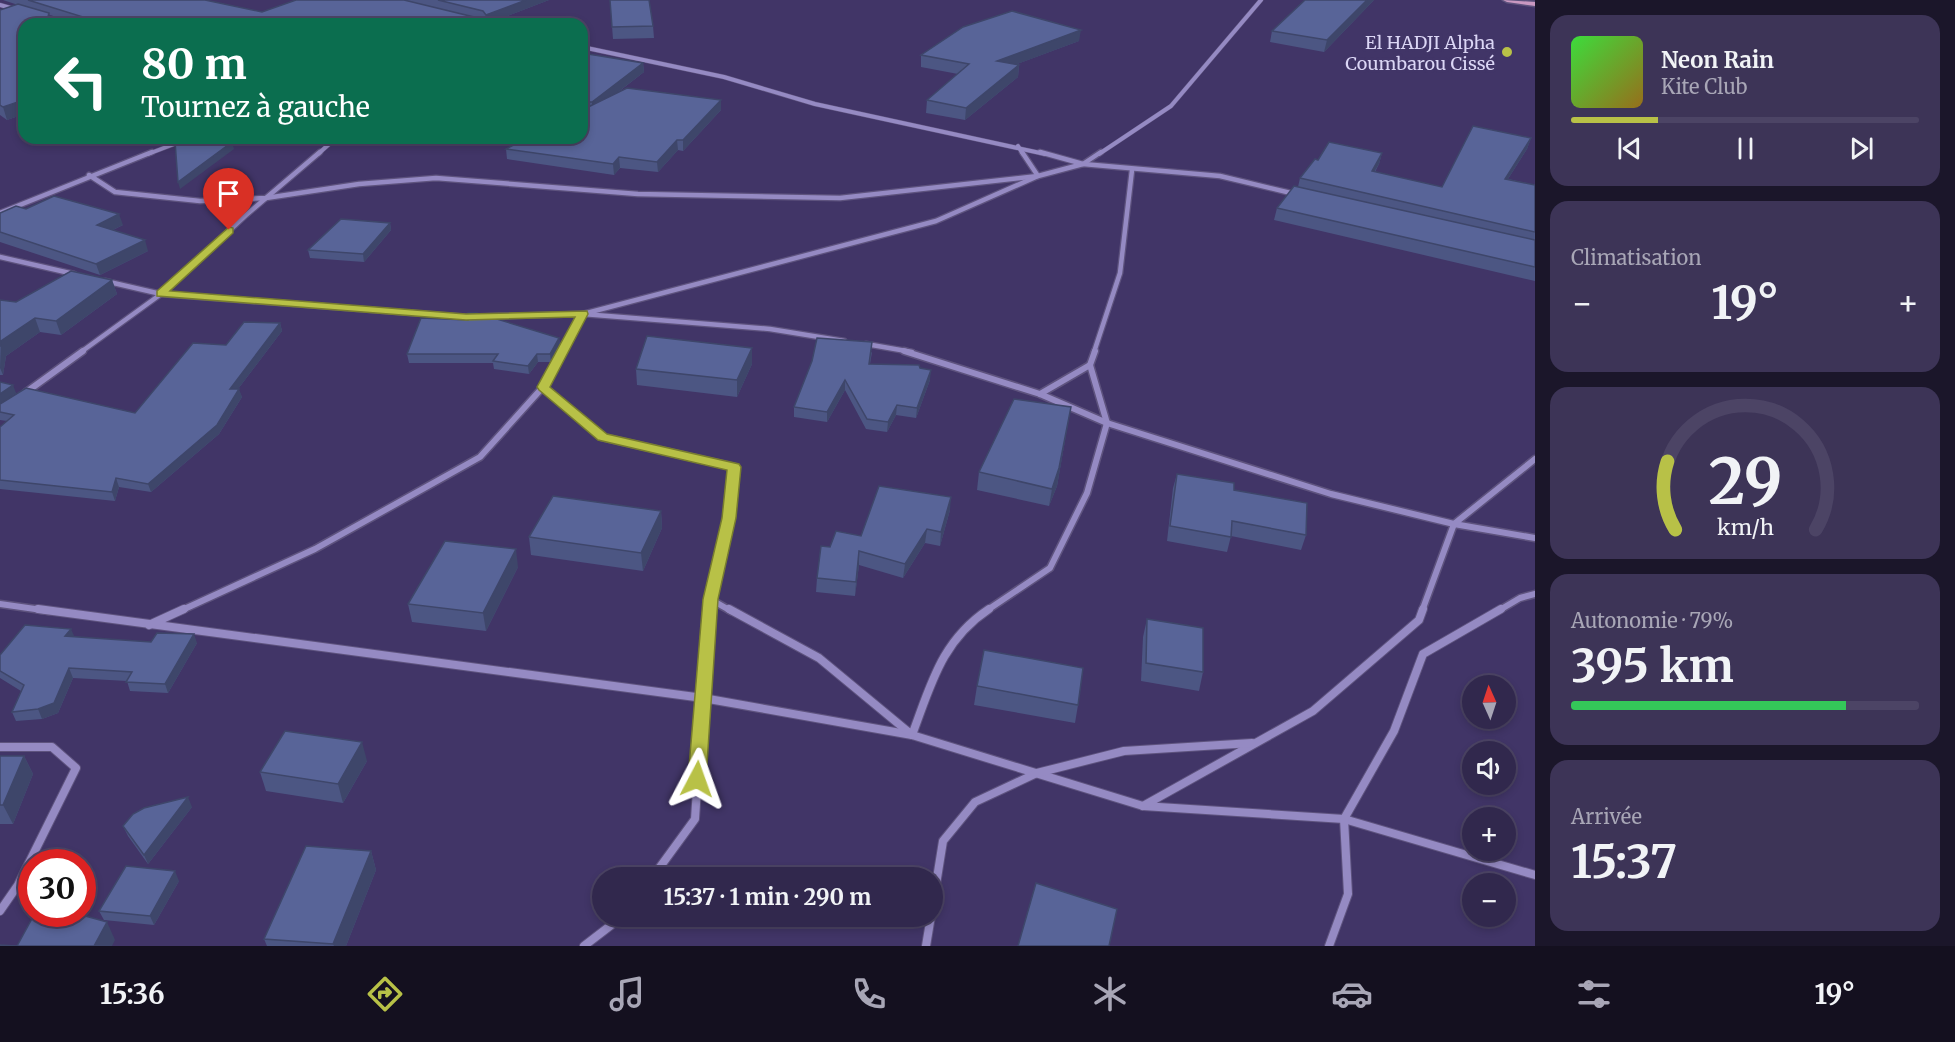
<!DOCTYPE html>
<html lang="fr">
<meta charset="utf-8">
<style>
:root{--surface:#31284d;--page:#3d3457;--text:#f1f3f6;--muted:#a8a6b6;--line:#4c4465;--accent:#b8c147}
body{margin:0;font-family:Merriweather,serif;background:var(--page);color:var(--text);height:100vh;display:flex;flex-direction:column;font-size:22px;white-space:nowrap}
*{box-sizing:border-box;margin:0}
p{font-size:20px;color:var(--muted)}
.icon{flex:none;width:33px;height:33px;fill:none;stroke:currentColor;stroke-width:2;stroke-linecap:round;stroke-linejoin:round}
.map{position:relative;flex:1;overflow:hidden}
.drawer{display:flex;flex-direction:column;gap:15px;padding:15px;background:#1b162a;width:420px}
.drawer>*{flex:none}
.hud{position:absolute;left:18px;top:18px;width:570px;height:126px;border-radius:18px;box-shadow:0 3px 9px #0003,0 0 0 2px var(--line);background:#0b6e4f;color:#fff;overflow:hidden}
.needle{width:39px;rotate:357deg}
.buttons{position:absolute;left:1462px;top:675px;display:grid;gap:12px}
.buttons a{display:grid;place-items:center;width:54px;height:54px;border-radius:50%;background:var(--surface);box-shadow:0 3px 9px #0003,0 0 0 2px var(--line);font-size:30px}
.speed{position:absolute;left:18px;top:849px;display:flex;gap:12px;font-size:30px;font-weight:700;text-align:center}
.speed>*{display:grid;place-content:center;width:78px;height:78px;border-radius:50%;background:var(--surface);box-shadow:0 3px 9px #0003,0 0 0 2px var(--line);line-height:1}
.speed .limit{border:9px solid #d22;background:#fff;color:#111}
.pin{position:absolute;display:grid;place-items:center;width:51px;height:51px;color:#fff;margin:-62px -26px;border-radius:50% 50% 50% 0;rotate:-45deg;box-shadow:0 0 6px #0007}
.pin .icon{rotate:45deg}
.me{position:absolute;width:66px;margin:-33px;rotate:4deg;stroke-linejoin:round;filter:drop-shadow(0 0 4px #0008)}
.turn{display:flex;align-items:center;gap:21px;height:126px;padding:0 24px;font-size:27px}
.turn .icon{width:78px;height:78px;stroke-width:2.5}
.turn b{display:block;font-size:42px;line-height:51px}
.big{font-size:45px;font-weight:700;line-height:1.1}
.drawer .tile{flex:1;display:flex;flex-direction:column;justify-content:center;gap:9px;min-width:0;padding:0 21px;border-radius:18px;background:var(--page)}
.drawer .dial{align-items:center;gap:0}
.dial svg{height:156px;overflow:visible;fill:none;stroke:var(--line);stroke-width:7;stroke-linecap:round;text-anchor:middle}
.dial text{fill:var(--text);stroke:none}
.song{display:flex;align-items:center;gap:18px}
.cover{width:72px;height:72px;border-radius:9px;background:linear-gradient(135deg,hsl(120 70% 55%),hsl(40 70% 35%))}
.played{height:6px;border-radius:3px;background:linear-gradient(90deg,var(--accent) 25%,var(--line) 25%)}
.keys{display:flex;justify-content:space-around;direction:ltr}
.heat{display:flex;justify-content:space-between;align-items:center;font-size:33px;direction:ltr}
.charge{height:9px;border-radius:4px;background:linear-gradient(90deg,#34c759 79%,var(--line) 0)}
.trip{position:absolute;left:592px;top:867px;width:351px;height:60px;border-radius:30px;background:var(--surface);box-shadow:0 3px 9px #0003,0 0 0 2px var(--line);font-weight:700;line-height:60px;text-align:center}
.tab-bar{display:flex;height:96px;justify-content:space-around;align-items:center;background:#14101f;color:var(--muted)}
.tab-bar .icon{width:42px;height:42px}
.tab-bar .current{color:var(--accent)}
.tab-bar b{font-size:27px;color:var(--text)}
main{display:flex;flex:1;min-height:0}
.map>svg:first-child{display:block}
</style>
<main>
<div class="map">
<svg width="1535" height="946" viewBox="0 0 1535 946">
<rect width="100%" height="100%" fill="#413567"/>
<g fill="none" stroke-linecap="round" stroke-linejoin="round">
<defs>
<g id="minor-far3">
<path d="M0 5 14 9"/>
<path d="M44 18 65 24"/>
<path d="M582 47 724 77 815 104 1045 154"/>
<path d="M1018 146 1023 154"/>
<path d="M148 154 190 138"/>
<path d="M318 154 336 138"/>
<path d="M1099 154 1171 106 1261 0"/>
</g>
<g id="minor-far2">
<path d="M1040 152 1083 164 1220 176 1295 194"/>
<path d="M89 175 115 192 200 201 266 198 359 184 436 178 638 194 840 198 1038 176 1083 164 1101 152"/>
<path d="M0 213 152 152"/>
<path d="M0 257 74 274"/>
<path d="M105 281 161 294 466 317 583 314 770 329 844 341"/>
<path d="M866 344 912 352"/>
<path d="M81 352 161 294 246 215 320 152"/>
<path d="M562 352 583 314 936 221 1038 176 1022 152"/>
<path d="M1094 352 1120 273 1132 170"/>
</g>
<g id="minor-far1">
<path d="M904 351 1040 394 1107 423 1331 494 1454 524 1535 538"/>
<path d="M543 387 602 437 734 467 729 518 710 599 731 611"/>
<path d="M25 393 83 351"/>
<path d="M1040 394 1090 365"/>
<path d="M0 604 49 611"/>
<path d="M180 611 315 549 480 457 543 387 563 351"/>
<path d="M709 611 710 599"/>
<path d="M986 611 1050 568 1087 493 1107 423 1090 365 1095 351"/>
<path d="M1422 611 1454 524 1535 459"/>
<path d="M1498 611 1520 598 1535 594"/>
</g>
<g id="minor">
<path d="M38 609 703 698 912 735 1143 806 1344 819 1535 875"/>
<path d="M729 609 819 658 912 735C931 685 941 641 989 609"/>
<path d="M149 625 184 609"/>
<path d="M0 747H52L76 768 18 885 0 911"/>
<path d="M1143 806 1313 711 1419 620 1423 609"/>
<path d="M652 878 695 819 709 609"/>
<path d="M933 903 943 841 975 802 1037 773 1124 751 1252 743"/>
<path d="M584 946 623 916"/>
<path d="M926 946 931 916"/>
<path d="M1329 946 1348 894 1344 819 1394 731 1423 654 1501 609"/>
</g>
<path id="primary" d="M1503 0 1535 2V6L1507 2Z"/>
</defs>
<!-- minor-far3 casing -->
<use href="#minor-far3" stroke="#5e537e" stroke-width="5"/>
<!-- minor-far2 casing -->
<use href="#minor-far2" stroke="#5e537e" stroke-width="7"/>
<!-- minor-far1 casing -->
<use href="#minor-far1" stroke="#5e537e" stroke-width="9"/>
<!-- minor casing -->
<use href="#minor" stroke="#5e537e" stroke-width="10"/>
<!-- primary casing -->
<use href="#primary" stroke="#5e537e" stroke-width="3"/>
<!-- minor-far3 -->
<use href="#minor-far3" stroke="#958ac3" stroke-width="4"/>
<!-- minor-far2 -->
<use href="#minor-far2" stroke="#958ac3" stroke-width="4.5"/>
<!-- minor-far1 -->
<use href="#minor-far1" stroke="#958ac3" stroke-width="6"/>
<!-- minor -->
<use href="#minor" stroke="#958ac3" stroke-width="8"/>
<!-- primary -->
<use href="#primary" fill="#c998c1" fill-rule="evenodd"/>
</g>
<!-- wall -->
<g fill="#4c5683">
<path d="M3 0H205L262 12 405 0H549L487 24 484 20 478 18V24H80L50 15 53 24H24V114L7 120 0 115V10L18 5Z"/>
<path d="M610 0 653 26 654 38 613 39Z"/>
<path d="M1374 0 1324 52 1270 42 1272 31Z"/>
<path d="M1079 41 1017 64 1019 65 1018 77 965 120 926 113 927 100 958 74 921 67V55Z"/>
<path d="M582 53 643 63 644 72 617 93 721 110 683 151 678 150 658 172 620 168 614 175 507 159 506 149 582 138Z"/>
<path d="M1531 138 1527 149 1508 179 1535 185V281L1274 220 1277 208 1298 187 1300 178 1318 160 1382 153 1379 164 1375 172 1442 187Z"/>
<path d="M26 209 123 225 113 230 148 251 100 275 0 242V213Z"/>
<path d="M390 223 391 230 364 262 310 258 308 250Z"/>
<path d="M112 280 117 294 61 335 40 332 6 356 3 375H0V300L16 302Z"/>
<path d="M280 323 282 331 238 389 242 397 219 434 151 492 119 487 115 501 0 489V427L7 421 0 420V382L16 393 5 401 135 413 226 345Z"/>
<path d="M559 338 560 346 551 362H538L529 374 494 369 493 363H409L407 354Z"/>
<path d="M752 348V364L737 397 637 385 636 369Z"/>
<path d="M872 352 870 364 920 368 930 380 916 418 896 415 887 432 866 429 845 390 827 422 794 417V407Z"/>
<path d="M1068 423 1057 486 1049 506 977 490 979 472Z"/>
<path d="M1177 474 1234 490 1306 535 1301 550 1231 536 1227 552 1167 541 1173 488Z"/>
<path d="M950 510 940 546 925 543 903 578 859 565 855 596 816 592 817 578 830 547 861 536Z"/>
<path d="M661 511 662 528 643 571 531 555 529 537Z"/>
<path d="M518 567 486 631 412 622 408 604Z"/>
<path d="M1147 619 1203 672 1199 691 1141 681 1143 637Z"/>
<path d="M74 637 151 642 197 643 168 693 130 691 127 681 73 678 58 713 42 719 16 721 12 712 21 691 0 678V655Z"/>
<path d="M977 686 1078 705 1075 723 974 705Z"/>
<path d="M0 756H24L33 774 13 824H0Z"/>
<path d="M367 761 343 803 266 791 260 772Z"/>
<path d="M192 807 148 864 128 836 123 826Z"/>
<path d="M371 851 376 870 346 946H267L264 939Z"/>
<path d="M179 881 154 925 104 920 99 911Z"/>
</g>
<!-- shaded-wall -->
<g fill="#3e466a">
<path d="M526 0H549L487 24 486 15Z"/>
<path d="M1367 0H1374L1324 52 1327 40Z"/>
<path d="M49 13 53 24H46Z"/>
<path d="M190 18V24H173Z"/>
<path d="M478 18V24H465L464 23Z"/>
<path d="M108 19 109 24H99V22Z"/>
<path d="M1081 30 1079 41 996 72 997 61Z"/>
<path d="M643 63 644 72 592 112V102Z"/>
<path d="M1019 65 1018 77 965 120 966 108Z"/>
<path d="M24 100V114L7 120 3 107Z"/>
<path d="M721 100V110L683 151V140Z"/>
<path d="M1531 138 1527 149 1501 190 1505 179Z"/>
<path d="M677 140 678 150 658 172 657 162Z"/>
<path d="M232 142 234 149 180 189 178 182Z"/>
<path d="M1382 153 1379 164 1368 182 1372 171Z"/>
<path d="M619 157 620 168 614 175 613 164Z"/>
<path d="M119 214 123 225 100 236 97 225Z"/>
<path d="M390 223 391 230 364 262 363 254Z"/>
<path d="M145 240 148 251 100 275 96 264Z"/>
<path d="M112 280 117 294 61 335 56 321Z"/>
<path d="M35 318 40 332 6 356 3 375 0 368 1 341Z"/>
<path d="M280 323 282 331 232 397 230 389Z"/>
<path d="M559 338 560 346 551 362 550 354Z"/>
<path d="M752 348V364L737 397V380Z"/>
<path d="M537 354 538 362 529 374 528 366Z"/>
<path d="M931 370 930 380 916 418 917 408Z"/>
<path d="M845 380V390L827 422V412Z"/>
<path d="M13 385 16 393 0 405V394Z"/>
<path d="M239 389 242 397 219 434 151 492 148 484Z"/>
<path d="M897 405 896 415 887 432 888 422Z"/>
<path d="M1071 407 1057 486 1049 506 1052 489Z"/>
<path d="M116 478 119 487 115 501 112 492Z"/>
<path d="M951 497 950 510 940 546 941 532Z"/>
<path d="M661 511 662 528 643 571 641 553Z"/>
<path d="M927 529 925 543 903 578 905 564Z"/>
<path d="M516 549 518 567 486 631 483 613Z"/>
<path d="M859 551V565L855 596 856 582Z"/>
<path d="M71 629 75 638 65 636Z"/>
<path d="M194 634 197 643 168 693 165 684Z"/>
<path d="M69 668 73 678 58 713 42 719 38 709Z"/>
<path d="M362 742 367 761 343 803 338 784Z"/>
<path d="M24 756 33 774 13 824 3 805Z"/>
<path d="M188 797 192 807 148 864 144 855Z"/>
<path d="M371 851 376 870 346 946H334L333 944Z"/>
<path d="M175 871 179 881 154 925 150 916Z"/>
<path d="M107 922 115 940 112 946H94Z"/>
</g>
<!-- building -->
<g fill="#586498" stroke="#3e466a" stroke-width="1.5">
<path d="M28 0H205L262 12 296 0H404L478 18 464 23 469 24H201L189 21 190 18 173 24H130L108 19 99 22Z"/>
<path d="M438 0H526L486 15 483 11Z"/>
<path d="M610 0H649L653 26 612 27Z"/>
<path d="M1305 0H1367L1327 40 1272 31Z"/>
<path d="M18 4 49 13 46 24H24V100L3 107 0 105V10Z"/>
<path d="M1012 11 1081 30 997 61 1019 65 966 108 927 100 969 64 921 55 963 27Z"/>
<path d="M582 53 643 63 592 102H582Z"/>
<path d="M627 88 721 100 683 140H677L657 162 619 157 613 164 506 149 527 138H582V110Z"/>
<path d="M1473 126 1531 138 1505 179 1535 185V232L1300 178 1315 159 1318 160 1329 142 1382 153 1372 171 1442 187Z"/>
<path d="M191 139 232 142 178 182 175 141Z"/>
<path d="M1294 186 1535 240V267L1277 208Z"/>
<path d="M54 196 119 214 97 225 145 240 96 264 0 232V213L16 206 26 209Z"/>
<path d="M341 219 390 223 363 254 308 250Z"/>
<path d="M71 271 112 280 56 321 35 318 1 341 0 347V300L16 302Z"/>
<path d="M468 313H477L559 338 550 354H537L528 366 493 361 498 354H407L421 318 468 320Z"/>
<path d="M244 322 280 323 230 389H239L217 425 148 484 116 478 112 492 0 480V427L14 415 0 412V404L26 388 135 413 193 343 226 345Z"/>
<path d="M647 336 752 348 737 380 636 369Z"/>
<path d="M817 338 872 342 869 364 919 365 920 368 931 370 917 408 897 405 888 422 867 419 845 380 827 412 794 407 812 361Z"/>
<path d="M0 382 13 385 0 394Z"/>
<path d="M1014 399 1071 407 1059 468 1052 489 979 472Z"/>
<path d="M1177 474 1234 483V490L1307 503 1306 535 1232 521 1231 537 1170 526Z"/>
<path d="M879 486 951 497 941 532 927 529 905 564 859 551 856 582 817 578 821 546 830 547 836 531 861 536Z"/>
<path d="M553 496 661 511 641 553 529 537Z"/>
<path d="M445 541 516 549 483 613 408 604Z"/>
<path d="M1147 619 1203 628V672L1146 663Z"/>
<path d="M25 625 71 629 65 636 151 642 157 633 194 634 165 684 126 682 132 672 69 668 54 703 38 709 12 712 24 685 0 671V655Z"/>
<path d="M984 650 1083 668 1078 705 977 686Z"/>
<path d="M285 731 362 742 338 784 260 772Z"/>
<path d="M0 756H24L3 805H0Z"/>
<path d="M188 797 144 855 123 826 133 814 144 808Z"/>
<path d="M306 846 371 851 333 944 264 939Z"/>
<path d="M126 866 175 871 150 916 99 911Z"/>
<path d="M1036 883 1117 909 1109 946H1018Z"/>
<path d="M36 914H78L107 922 94 946H0V945L17 946 34 915Z"/>
</g>
<!-- route -->
<path fill="#b8c147" stroke="#787d2e" stroke-width="1.5" d="M229 227 233 228V233L170 291 466 314 587 311 588 314 550 387 607 434 739 464 741 467 736 518 718 599 706 779 704 784H691L688 779 703 599 722 518 727 470 598 440 539 390 537 387 575 317 466 320 157 296V291Z"/>
<!-- markers -->
<circle fill="#b8c147" stroke="#413567" stroke-width="2" cx="1507" cy="52" r="6"/>
<g text-anchor="middle" dominant-baseline="central" stroke-width="6" stroke-linejoin="round" paint-order="stroke">
<!-- far-poi labels -->
<g font-size="18" fill="#dbd6f5" stroke="#413567" text-anchor="end">
<text x="1495" y="42">El HADJI Alpha<tspan x="1495" dy="21">Coumbarou Cissé</tspan></text>
</g>
</g>
</svg>
<div class="buttons">
<a><svg class="needle" viewBox="-14 -14 28 28"><path d="M0-13l5 13h-10z" fill="#e53935"/><path d="M0 13l5-13h-10z" fill="#a8a6b6"/></svg></a>
<a><svg class="icon" aria-label="sound" viewBox="0 0 24 24"><path d="M4 9h4l5-4v14l-5-4H4zM17 9q2 3 0 6"/></svg></a>
<a>+</a>
<a>−</a>
</div>
<div class="speed"><div class="limit">30</div></div>
<div class="pin" style="left:229px;top:230px;background:#d93025"><svg class="icon" aria-label="arrive" viewBox="0 0 24 24"><path d="M6 21V4h12l-3 4 3 4H6"/></svg></div>
<svg class="me" style="left:697px;top:779px" viewBox="-20 -20 40 40"><path d="M0-17L14 15 0 8-14 15z" fill="#b8c147" stroke="#fff" stroke-width="4"/></svg>
<div class="trip">15:37 · 1 min · 290 m</div>
<div class="hud">
<div class="turn"><svg class="icon" aria-label="left" viewBox="0 0 24 24"><path d="M17 20v-9H6M10 6l-5 5 5 5"/></svg><div><b>80 m</b>Tournez à gauche</div></div>
</div>
</div>
<section class="drawer">
<div class="tile">
<div class="song"><i class="cover"></i><div><b>Neon Rain</b><p>Kite Club</p></div></div>
<div class="played"></div>
<div class="keys"><svg class="icon" aria-label="previous" viewBox="0 0 24 24"><path d="M18 5L8 12l10 7zM5 5v14"/></svg><svg class="icon" aria-label="pause" viewBox="0 0 24 24"><path d="M8 5v14M16 5v14"/></svg><svg class="icon" aria-label="next" viewBox="0 0 24 24"><path d="M6 5l10 7-10 7zM19 5v14"/></svg></div>
</div>
<div class="tile"><p>Climatisation</p>
<div class="heat"><a>−</a><b class="big">19°</b><a>+</a></div>
</div>
<div class="tile dial"><svg viewBox="0 0 100 80">
<path d="M14 69A42 42 0 1 1 86 69"/>
<path d="M14 69A42 42 0 0 1 10 34" stroke="#b8c147"/>
<text x="50" y="56" font-size="32" font-weight="700">29</text>
<text x="50" y="72" font-size="11">km/h</text>
</svg></div>
<div class="tile"><p>Autonomie · 79%</p><b class="big">395 km</b><div class="charge"></div></div>
<div class="tile"><p>Arrivée</p><b class="big">15:37</b></div>
</section>
</main>
<nav class="tab-bar">
<b>15:36</b>
<svg class="icon current" aria-label="directions" viewBox="0 0 24 24"><path d="M12 3l9 9-9 9-9-9zM9 14v-3h6M13 9l2 2-2 2"/></svg>
<svg class="icon" aria-label="music" viewBox="0 0 24 24"><path d="M9 18V5l10-2v13"/><circle cx="6" cy="18" r="3"/><circle cx="16" cy="16" r="3"/></svg>
<svg class="icon" aria-label="phone" viewBox="0 0 24 24"><path d="M5 4h4l2 5-3 2q2 4 5 5l2-3 5 2v4C11 20 4 13 5 4z"/></svg>
<svg class="icon" aria-label="climate" viewBox="0 0 24 24"><path d="M12 3v18M4 7l16 10M4 17L20 7"/></svg>
<svg class="icon" aria-label="car" viewBox="0 0 24 24"><path d="M5 17H2v-5l4-1 3-4h7l3 4 3 1v5h-3M9 17h6M6 11h13"/><circle cx="7" cy="17" r="2"/><circle cx="17" cy="17" r="2"/></svg>
<svg class="icon" aria-label="filters" viewBox="0 0 24 24"><path d="M4 7h16M4 17h16"/><circle cx="9" cy="7" r="2"/><circle cx="15" cy="17" r="2"/></svg>
<b>19°</b>
</nav>
